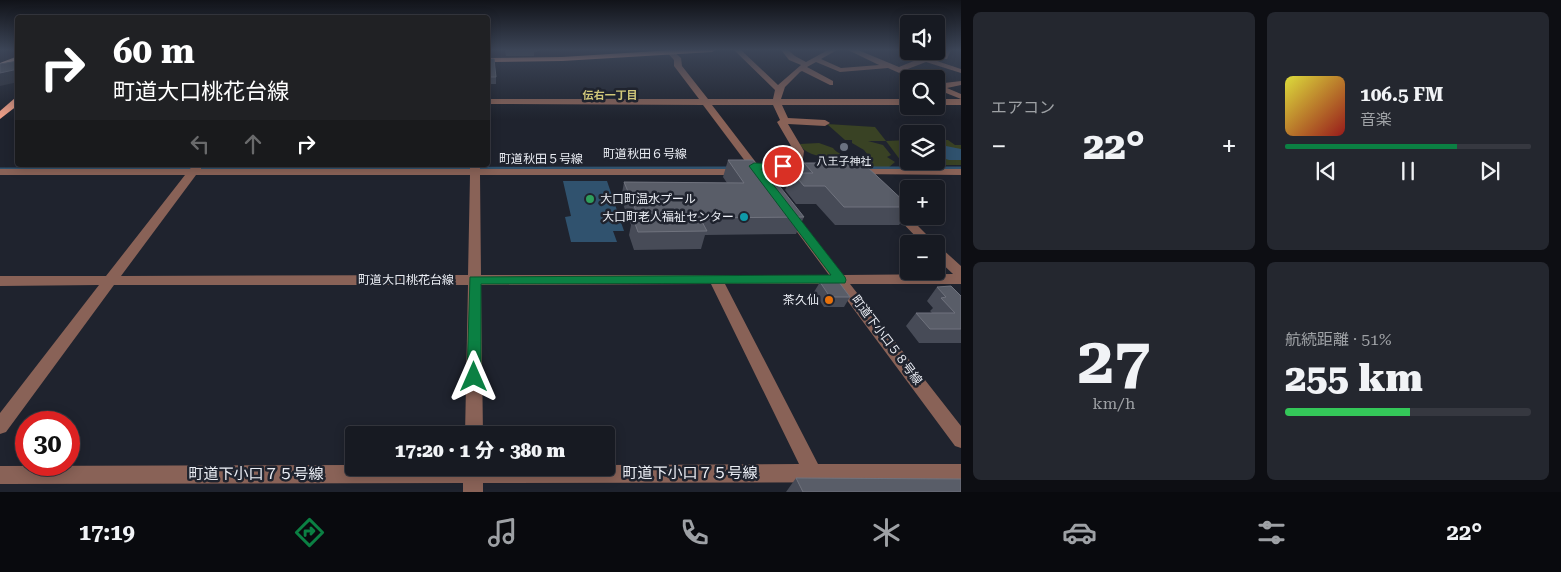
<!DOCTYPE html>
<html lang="ja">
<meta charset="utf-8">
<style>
:root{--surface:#171a22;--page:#24272f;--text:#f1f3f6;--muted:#9ea1a5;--line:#363840;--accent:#0b8043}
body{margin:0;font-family:"Roboto Serif","Noto Sans JP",serif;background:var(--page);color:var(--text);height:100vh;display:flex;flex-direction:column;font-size:19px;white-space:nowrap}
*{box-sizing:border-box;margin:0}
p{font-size:16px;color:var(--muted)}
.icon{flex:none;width:28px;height:28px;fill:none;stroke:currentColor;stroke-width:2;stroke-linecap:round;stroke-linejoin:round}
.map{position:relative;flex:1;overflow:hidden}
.details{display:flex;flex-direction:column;gap:12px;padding:12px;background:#0d0e13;width:600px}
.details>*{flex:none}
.guide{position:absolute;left:15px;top:15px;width:475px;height:152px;border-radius:5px;box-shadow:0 2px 12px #0003,0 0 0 1px var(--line);background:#202124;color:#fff;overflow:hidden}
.buttons{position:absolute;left:900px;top:15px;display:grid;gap:10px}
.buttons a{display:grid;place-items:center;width:45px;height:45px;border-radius:5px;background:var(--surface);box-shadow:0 2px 12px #0003,0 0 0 1px var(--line);font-size:25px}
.speed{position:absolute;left:15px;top:411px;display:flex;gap:10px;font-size:25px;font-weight:700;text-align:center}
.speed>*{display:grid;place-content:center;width:65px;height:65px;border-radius:50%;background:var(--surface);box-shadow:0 2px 12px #0003,0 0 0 1px var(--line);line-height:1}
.speed .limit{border:8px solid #d22;background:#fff;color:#111}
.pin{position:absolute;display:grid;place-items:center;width:42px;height:42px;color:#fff;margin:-21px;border:2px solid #fff;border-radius:50%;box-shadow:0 1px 5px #0007}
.me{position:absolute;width:55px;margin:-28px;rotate:0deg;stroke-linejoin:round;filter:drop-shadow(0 0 4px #0008)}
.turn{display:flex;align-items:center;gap:18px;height:105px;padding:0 15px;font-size:22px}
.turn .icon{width:65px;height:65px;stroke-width:2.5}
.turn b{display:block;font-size:35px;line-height:42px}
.lanes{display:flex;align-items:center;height:48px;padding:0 15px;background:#0003;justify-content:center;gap:25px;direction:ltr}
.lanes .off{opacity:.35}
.big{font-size:38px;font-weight:800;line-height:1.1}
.details .tile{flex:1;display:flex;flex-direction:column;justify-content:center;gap:8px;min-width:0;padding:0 18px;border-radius:8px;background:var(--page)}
.details .dial{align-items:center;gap:0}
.dial b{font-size:65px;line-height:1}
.song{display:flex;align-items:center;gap:15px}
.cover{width:60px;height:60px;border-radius:8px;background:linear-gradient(135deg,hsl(60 70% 55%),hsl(0 70% 35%))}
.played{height:5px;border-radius:2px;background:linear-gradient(90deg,var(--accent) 70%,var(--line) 70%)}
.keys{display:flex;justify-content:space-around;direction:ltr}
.heat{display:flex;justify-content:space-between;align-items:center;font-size:28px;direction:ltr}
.charge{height:8px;border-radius:4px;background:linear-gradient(90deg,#34c759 51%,var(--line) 0)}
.details .tiles{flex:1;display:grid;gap:12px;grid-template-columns:repeat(2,1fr)}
.trip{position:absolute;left:345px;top:426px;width:270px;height:50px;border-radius:5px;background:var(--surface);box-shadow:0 2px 12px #0003,0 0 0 1px var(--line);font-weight:800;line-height:50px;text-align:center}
.dock{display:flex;height:80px;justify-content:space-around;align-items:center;background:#090a0e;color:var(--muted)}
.dock .icon{width:35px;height:35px}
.dock .current{color:var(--accent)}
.dock b{font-size:22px;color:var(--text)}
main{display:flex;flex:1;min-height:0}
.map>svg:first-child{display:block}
</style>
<main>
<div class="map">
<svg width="961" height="492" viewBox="0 0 961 492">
<rect width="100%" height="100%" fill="#1f232e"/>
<!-- green -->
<path fill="#394224" d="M827 124 875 127 886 141 909 140V161H936V140H948L955 145H961V165H904L886 141H868L883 145 891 155 887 157 895 162 888 168C862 169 851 166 827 158 817 155 804 154 800 144L819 143 833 148C838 156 862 162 872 160L864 150 852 143V140H845Z"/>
<!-- water -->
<g fill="#30526e">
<path d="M936 144 961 149V160H949L936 156Z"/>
<path d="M563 181H607L624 231H613L617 242H571L565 217 571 216Z"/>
</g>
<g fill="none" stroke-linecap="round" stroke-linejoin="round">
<!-- stream -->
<g stroke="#30526e" stroke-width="3">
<path d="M757 168H805"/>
<path d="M865 168H961"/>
<path d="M0 169 730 168"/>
</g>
<!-- minor -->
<g fill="#896257" fill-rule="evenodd">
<path d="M665 50H672L681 58 682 66 708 99H773L775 90 734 50H741L778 85 801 65 789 60 781 50H788L795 56 806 62 828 50H837L821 59 841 68 879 65 848 50H858L899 67 926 56 910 51 942 54 944 50H951L947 59 933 57 931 59 961 69V73L926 62 905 70 924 79H913L888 68 840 72 816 62 807 67 833 81V85H830L802 71 800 72 785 87 781 99H909V105H782L788 118 825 120 830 123 825 126 788 124 804 151 802 166 798 169 821 170V174L817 175H480L481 275H829L783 213 789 210 793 211 843 275 953 274 936 258V246L940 247 961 266V284H850L961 426V448L955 446 835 284H725L818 464H961V482L483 483V492H463V483L0 484V466L354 465V468H606V465L799 464 711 284 481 285 483 435H465L468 285H114L6 432 0 434V413L99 285 0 286V276H106L185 175H0V169H190L193 165H201V169H470V165H480V169H751L703 105 488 104V99H699L674 66V60ZM712 105H773L780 120 777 122 794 151 792 166 796 169H761ZM196 175H470L468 275 121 276Z"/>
<path d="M961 81V85L947 88 961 94V105H936V99H961L936 89V84Z"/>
<path d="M857 169H961V175L853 174V170Z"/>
<path d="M893 204 897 205 936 244H923L889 209 887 207 889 205Z"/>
</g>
<!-- major -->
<g fill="#f2a188" fill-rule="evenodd">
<path d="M673 50H715L712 52 562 61 488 62V58L562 57Z"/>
<path d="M15 98H18V105L0 119V111Z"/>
</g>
<!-- highway -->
<path fill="#f4ccc0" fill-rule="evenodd" d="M18 56V62L0 69V63Z"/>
</g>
<!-- wall -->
<g fill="#474b57">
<path d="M505 50H541L534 52V56H506Z"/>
<path d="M488 59 496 77V84H488Z"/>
<path d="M728 160 771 183 804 217 796 234 705 235 701 249 634 250 629 235 631 225 621 199 624 182 727 183 723 177Z"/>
<path d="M804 163 909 206V209L899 225H835L816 204H796L785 190 793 173H800Z"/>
<path d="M820 282 850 297 844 307H824L814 292Z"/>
<path d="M937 287 961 296V343H919L906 326 916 313H932L930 311 933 308 927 301Z"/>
<path d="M796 478 961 492H786Z"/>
</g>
<!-- shaded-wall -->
<path fill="#30343f" d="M18 69V82L0 86V73Z"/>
<!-- building -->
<g fill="#595d68" stroke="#70737e">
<path d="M488 59H494L496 77H488Z"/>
<path d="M18 61V69L0 73V64Z"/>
<path d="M728 160H753L771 183H777L804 217 700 218 707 231 638 232 633 218H639L624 182 744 183Z"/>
<path d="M804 163H863L909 206V207H844L825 186H804L793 173H813Z"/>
<path d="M820 282H839L850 297H830Z"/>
<path d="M951 286 961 296V329H930L916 313H955L941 298 946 297 937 287Z"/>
<path d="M796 478 961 479V492H803Z"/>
</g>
<!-- sky -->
<linearGradient id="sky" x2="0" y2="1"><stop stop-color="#111319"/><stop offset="0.42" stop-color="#3c4557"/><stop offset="1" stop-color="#3c4557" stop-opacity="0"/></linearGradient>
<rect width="961" height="119" fill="url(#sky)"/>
<!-- route -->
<path fill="#0b8043" stroke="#07532c" d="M754 163 786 164 787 166 783 169H761L845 277 846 280 845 283 481 284V377L479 381 474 383 469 381 467 377 470 277 831 275 749 166Z"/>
<!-- markers -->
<circle fill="#6b7280" stroke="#1f232e" stroke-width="2" cx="844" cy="147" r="5"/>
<circle fill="#2e9e5b" stroke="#1f232e" stroke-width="2" cx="590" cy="199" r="5"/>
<circle fill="#0f9aa8" stroke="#1f232e" stroke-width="2" cx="744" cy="217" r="5"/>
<circle fill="#e8710a" stroke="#1f232e" stroke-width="2" cx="829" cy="300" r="5"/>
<g text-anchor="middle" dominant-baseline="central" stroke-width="5" stroke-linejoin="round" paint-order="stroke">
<!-- far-neighbourhood labels -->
<g font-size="11" font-weight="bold" fill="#d1c87a" stroke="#1f232e">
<text x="610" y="95">伝右一丁目</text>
</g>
<!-- far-poi labels -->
<g font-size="11" fill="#eaedf4" stroke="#1f232e">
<text x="844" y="161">八王子神社</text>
</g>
<!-- street labels -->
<g font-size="12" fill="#eaedf4" stroke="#1f232e">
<text x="645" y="154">町道秋田６号線</text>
<text x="541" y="159">町道秋田５号線</text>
<text x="406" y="280">町道大口桃花台線</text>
<text transform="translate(887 340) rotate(53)">町道下小口５８号線</text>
</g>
<!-- poi labels -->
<g font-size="12" fill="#eaedf4" stroke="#1f232e" text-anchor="end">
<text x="600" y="199" text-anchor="start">大口町温水プール</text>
<text x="734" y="217">大口町老人福祉センター</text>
<text x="819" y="300">茶久仙</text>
</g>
<!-- near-street labels -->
<g font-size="15" fill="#eaedf4" stroke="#1f232e">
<text x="690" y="473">町道下小口７５号線</text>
<text x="256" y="474">町道下小口７５号線</text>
</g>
</g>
</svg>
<div class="buttons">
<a><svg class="icon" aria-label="sound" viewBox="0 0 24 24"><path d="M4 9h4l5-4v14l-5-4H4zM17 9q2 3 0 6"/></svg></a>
<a><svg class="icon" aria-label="search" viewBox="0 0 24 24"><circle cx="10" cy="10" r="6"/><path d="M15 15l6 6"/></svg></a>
<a><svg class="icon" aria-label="layers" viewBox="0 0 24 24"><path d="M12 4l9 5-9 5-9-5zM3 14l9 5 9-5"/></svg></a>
<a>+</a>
<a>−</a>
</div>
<div class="speed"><div class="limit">30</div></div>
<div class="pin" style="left:783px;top:166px;background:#d93025"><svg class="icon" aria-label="arrive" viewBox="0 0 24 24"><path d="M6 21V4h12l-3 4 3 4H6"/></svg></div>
<svg class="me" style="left:474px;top:377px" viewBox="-20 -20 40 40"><path d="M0-17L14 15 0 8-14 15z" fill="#0b8043" stroke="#fff" stroke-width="4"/></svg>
<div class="trip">17:20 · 1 分 · 380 m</div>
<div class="guide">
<div class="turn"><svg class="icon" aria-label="right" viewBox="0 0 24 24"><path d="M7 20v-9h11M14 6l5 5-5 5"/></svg><div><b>60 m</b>町道大口桃花台線</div></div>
<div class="lanes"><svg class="icon off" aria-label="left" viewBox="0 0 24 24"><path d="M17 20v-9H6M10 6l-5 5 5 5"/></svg><svg class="icon off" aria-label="ahead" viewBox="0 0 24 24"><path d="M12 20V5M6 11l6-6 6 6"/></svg><svg class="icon" aria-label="right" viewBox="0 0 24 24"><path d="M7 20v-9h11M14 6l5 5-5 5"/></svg></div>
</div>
</div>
<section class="details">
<div class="tiles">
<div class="tile"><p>エアコン</p>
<div class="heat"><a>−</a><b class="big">22°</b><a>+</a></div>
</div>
<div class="tile">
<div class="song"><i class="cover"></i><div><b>106.5 FM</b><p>音楽</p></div></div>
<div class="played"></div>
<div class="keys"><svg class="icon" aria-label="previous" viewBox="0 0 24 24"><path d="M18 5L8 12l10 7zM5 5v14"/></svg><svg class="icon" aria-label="pause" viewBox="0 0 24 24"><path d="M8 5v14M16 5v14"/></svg><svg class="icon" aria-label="next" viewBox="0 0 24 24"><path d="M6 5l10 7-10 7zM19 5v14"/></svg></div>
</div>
<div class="tile dial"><b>27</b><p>km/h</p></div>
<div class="tile"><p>航続距離 · 51%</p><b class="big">255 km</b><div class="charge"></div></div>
</div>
</section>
</main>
<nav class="dock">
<b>17:19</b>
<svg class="icon current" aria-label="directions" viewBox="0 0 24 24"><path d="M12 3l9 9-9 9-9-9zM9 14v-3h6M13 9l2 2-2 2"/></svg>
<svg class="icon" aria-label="music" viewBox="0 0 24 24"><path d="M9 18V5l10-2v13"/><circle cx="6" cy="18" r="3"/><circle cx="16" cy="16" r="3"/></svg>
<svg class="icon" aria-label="phone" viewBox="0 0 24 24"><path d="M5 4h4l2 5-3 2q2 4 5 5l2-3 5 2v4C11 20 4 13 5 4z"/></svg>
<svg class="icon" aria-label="climate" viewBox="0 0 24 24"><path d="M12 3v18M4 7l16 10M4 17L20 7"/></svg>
<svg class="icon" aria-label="car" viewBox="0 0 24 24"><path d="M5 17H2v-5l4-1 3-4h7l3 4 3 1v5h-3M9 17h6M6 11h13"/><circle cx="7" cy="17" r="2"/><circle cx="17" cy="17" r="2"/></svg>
<svg class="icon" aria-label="filters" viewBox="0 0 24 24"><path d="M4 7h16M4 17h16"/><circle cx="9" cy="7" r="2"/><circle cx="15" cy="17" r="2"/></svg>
<b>22°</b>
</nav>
